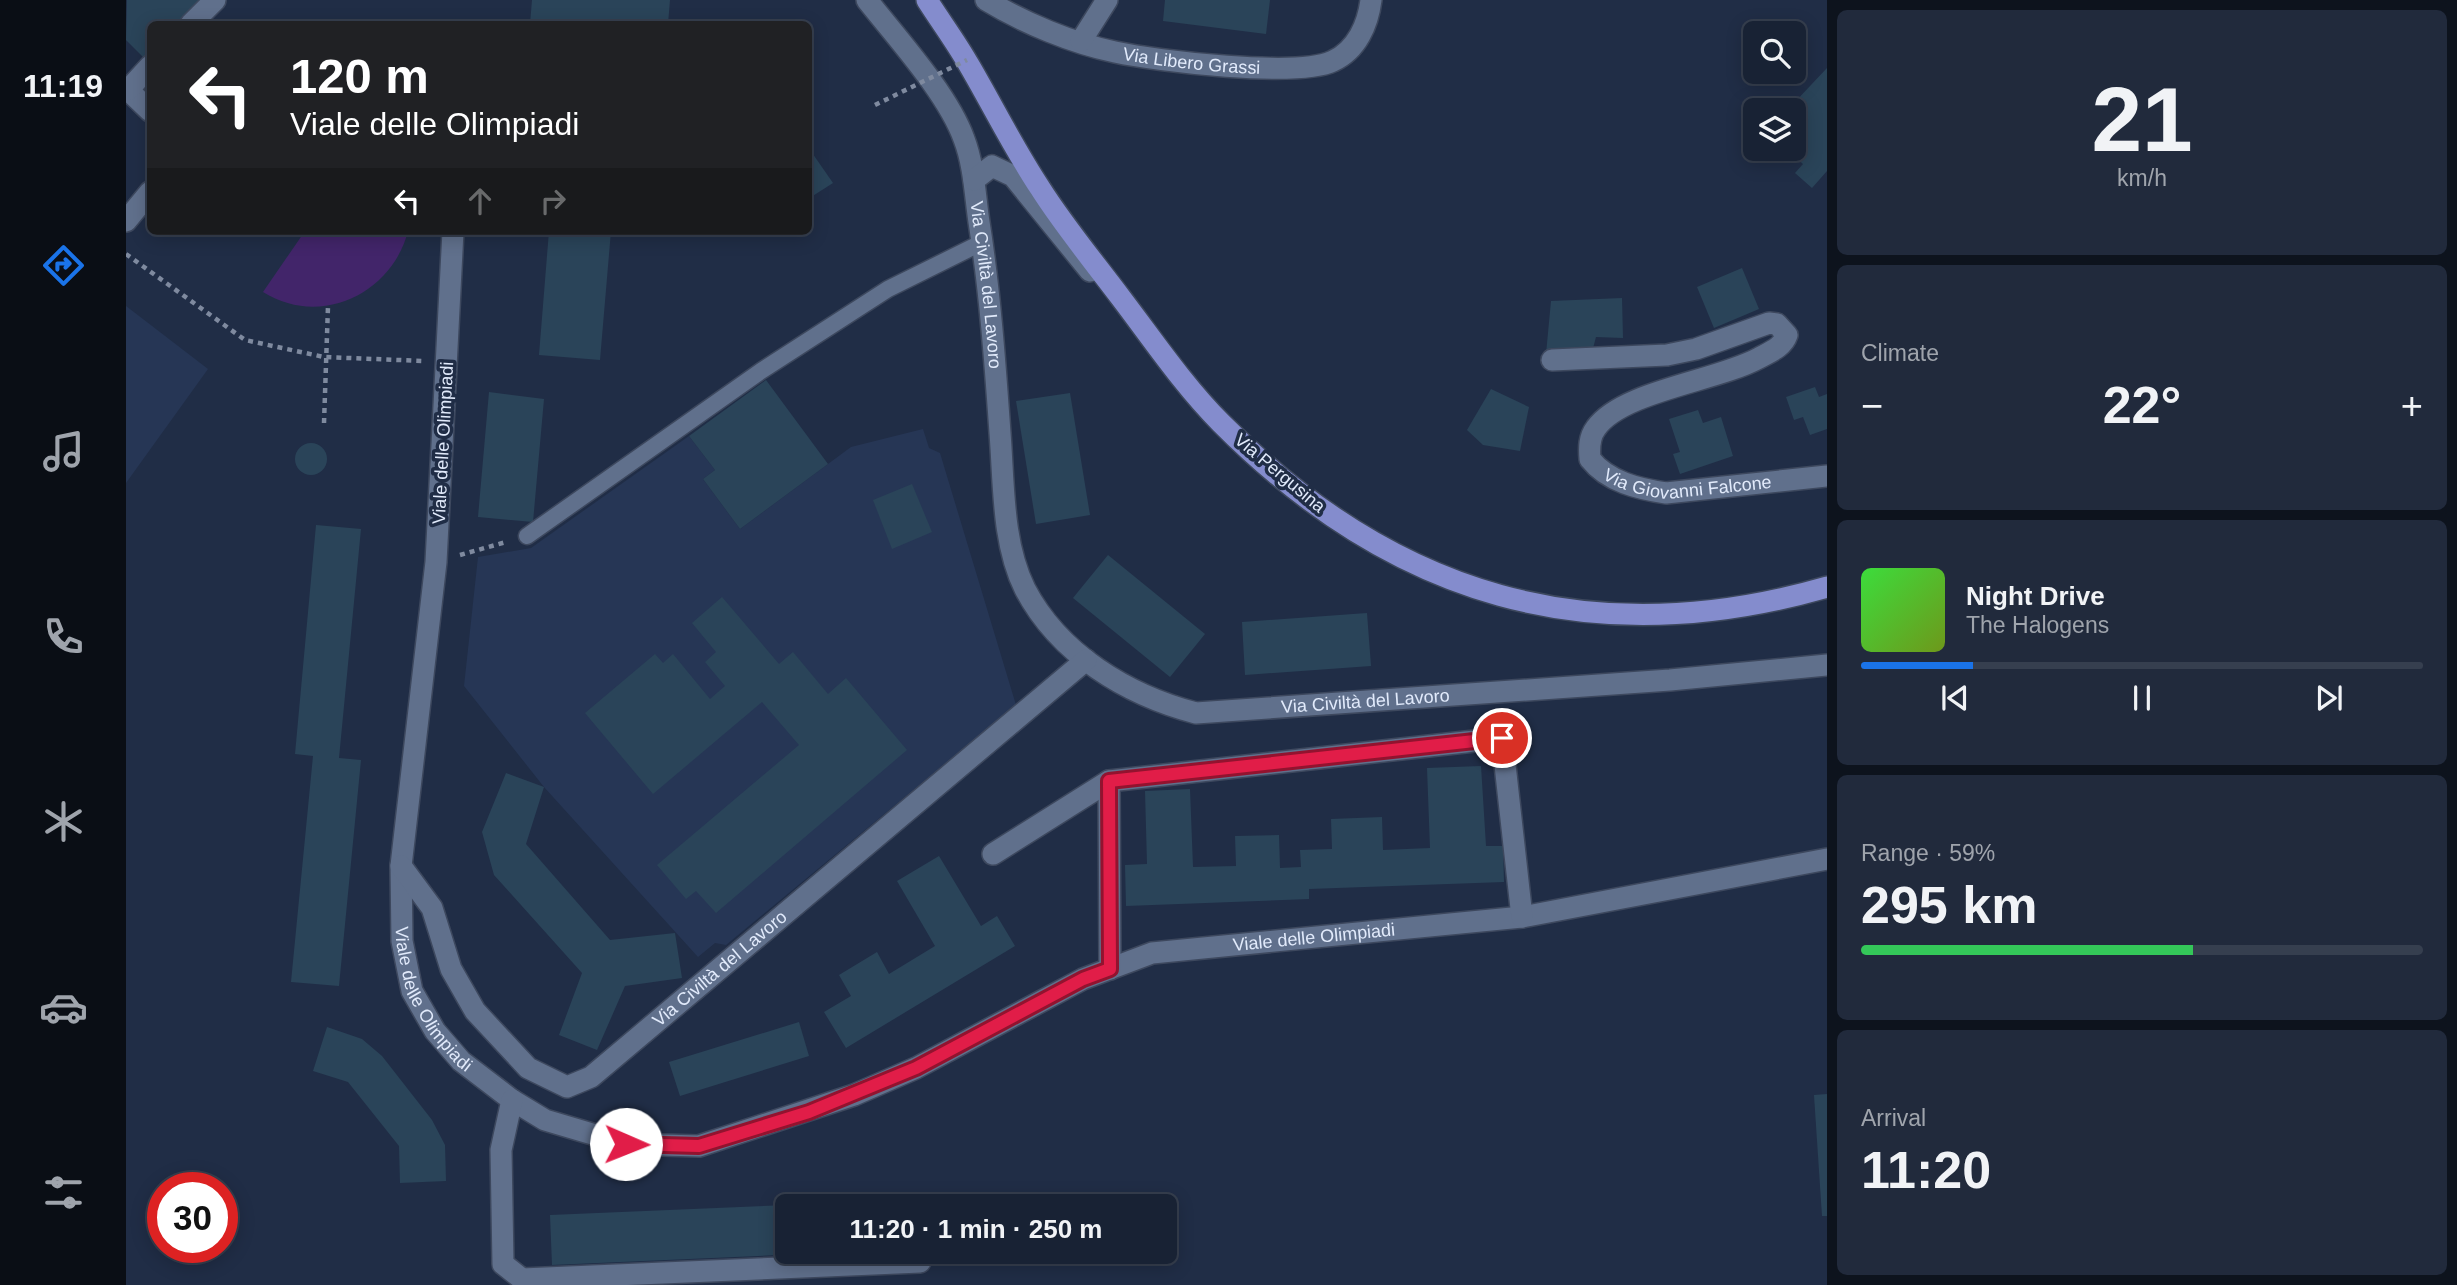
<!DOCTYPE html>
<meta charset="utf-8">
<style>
:root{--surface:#182234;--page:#212a3c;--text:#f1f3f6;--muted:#9fa4ac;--line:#363f4f;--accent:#1a73e8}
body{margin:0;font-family:Arial,sans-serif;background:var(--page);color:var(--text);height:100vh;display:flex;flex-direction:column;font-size:26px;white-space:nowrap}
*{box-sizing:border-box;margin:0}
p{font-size:23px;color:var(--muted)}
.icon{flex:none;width:38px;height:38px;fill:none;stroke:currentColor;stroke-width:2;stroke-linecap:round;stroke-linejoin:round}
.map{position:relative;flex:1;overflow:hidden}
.sheet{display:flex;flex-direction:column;gap:10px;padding:10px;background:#0d131d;width:630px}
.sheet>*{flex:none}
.top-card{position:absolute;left:21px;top:21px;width:665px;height:214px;border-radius:10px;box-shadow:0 4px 18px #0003,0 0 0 2px var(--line);background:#202124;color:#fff;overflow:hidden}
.controls{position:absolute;left:1617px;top:21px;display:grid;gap:14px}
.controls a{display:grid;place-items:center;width:63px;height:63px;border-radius:10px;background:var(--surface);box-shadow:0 4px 18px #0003,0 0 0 2px var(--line);font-size:35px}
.speed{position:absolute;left:21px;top:1172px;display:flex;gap:14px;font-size:35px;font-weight:700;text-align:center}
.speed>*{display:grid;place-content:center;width:91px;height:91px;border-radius:50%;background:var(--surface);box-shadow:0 4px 18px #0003,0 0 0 2px var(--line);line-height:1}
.speed .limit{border:10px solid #d22;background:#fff;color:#111}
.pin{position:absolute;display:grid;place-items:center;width:60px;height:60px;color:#fff;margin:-30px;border:4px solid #fff;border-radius:50%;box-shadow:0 2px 7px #0007}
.me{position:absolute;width:77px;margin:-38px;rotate:91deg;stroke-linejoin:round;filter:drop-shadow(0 0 5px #0008)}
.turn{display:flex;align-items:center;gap:24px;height:147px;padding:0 28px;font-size:32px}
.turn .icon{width:91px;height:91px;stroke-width:2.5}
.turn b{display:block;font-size:49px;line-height:60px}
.lanes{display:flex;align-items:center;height:66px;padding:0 28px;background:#0003;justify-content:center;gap:35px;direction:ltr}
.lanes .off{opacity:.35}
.big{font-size:52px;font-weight:700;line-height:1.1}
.sheet .tile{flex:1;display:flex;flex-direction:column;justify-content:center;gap:10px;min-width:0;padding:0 24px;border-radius:10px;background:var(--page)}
.sheet .dial{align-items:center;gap:0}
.dial b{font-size:91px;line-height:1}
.song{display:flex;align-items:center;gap:21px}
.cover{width:84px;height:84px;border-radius:10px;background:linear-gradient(135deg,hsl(120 70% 55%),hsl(80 70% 35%))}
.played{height:7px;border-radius:4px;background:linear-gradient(90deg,var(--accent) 20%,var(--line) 20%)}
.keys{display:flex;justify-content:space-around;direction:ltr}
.heat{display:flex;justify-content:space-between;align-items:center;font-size:38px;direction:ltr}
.charge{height:10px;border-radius:5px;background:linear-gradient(90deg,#34c759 59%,var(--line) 0)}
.trip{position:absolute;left:649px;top:1194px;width:402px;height:70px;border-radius:10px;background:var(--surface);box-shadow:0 4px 18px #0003,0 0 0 2px var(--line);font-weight:700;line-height:70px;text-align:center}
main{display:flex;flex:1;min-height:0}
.dock{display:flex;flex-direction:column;width:126px;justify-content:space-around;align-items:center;background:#0a0e15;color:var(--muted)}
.dock .icon{width:49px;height:49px}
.dock .current{color:var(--accent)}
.dock b{font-size:32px;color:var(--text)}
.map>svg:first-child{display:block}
</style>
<main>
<nav class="dock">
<b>11:19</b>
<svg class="icon current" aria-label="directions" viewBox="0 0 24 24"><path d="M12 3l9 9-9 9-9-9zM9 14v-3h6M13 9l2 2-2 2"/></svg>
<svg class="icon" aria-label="music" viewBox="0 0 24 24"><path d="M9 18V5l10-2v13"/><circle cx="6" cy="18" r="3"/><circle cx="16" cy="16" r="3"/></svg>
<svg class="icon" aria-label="phone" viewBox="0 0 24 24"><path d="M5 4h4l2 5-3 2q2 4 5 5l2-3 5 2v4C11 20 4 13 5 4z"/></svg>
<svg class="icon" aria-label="climate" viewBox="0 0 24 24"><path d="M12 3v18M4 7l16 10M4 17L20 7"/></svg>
<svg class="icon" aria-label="car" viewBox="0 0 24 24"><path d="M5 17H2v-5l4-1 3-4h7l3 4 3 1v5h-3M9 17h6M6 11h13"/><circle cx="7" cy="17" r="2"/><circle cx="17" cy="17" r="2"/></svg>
<svg class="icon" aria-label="filters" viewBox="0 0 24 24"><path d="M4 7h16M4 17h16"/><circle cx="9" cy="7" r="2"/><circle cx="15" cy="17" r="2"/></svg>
</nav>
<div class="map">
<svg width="1701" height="1285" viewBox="0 0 1701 1285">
<rect width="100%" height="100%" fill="#202d46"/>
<!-- built -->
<g fill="#263655">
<path d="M0 306 82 369 0 483Z"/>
<path d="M797 429 803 448 814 453 890 705 600 945 589 943 572 957 418 787 338 686 352 557 405 548 563 436 589 470 577 479 614 529 725 447Z"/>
</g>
<!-- green -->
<path fill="#42256a" d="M179 231H282C266 294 194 328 137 292Z"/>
<!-- building -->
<g fill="#2a4459">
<path d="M1 0H74L50 24H24V51L18 58 0 40Z"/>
<path d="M406 0H544L542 24H404Z"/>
<path d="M1039 0H1144L1140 34 1037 21Z"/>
<path d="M1701 68V171L1686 188 1669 173 1677 164 1660 149H1668V139L1679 127 1668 117V103Z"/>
<path d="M682 147 707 183 682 199Z"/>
<path d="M423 231H485L474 360 413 355Z"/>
<path d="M1616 268 1633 309 1588 328 1571 287Z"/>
<path d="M1496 298 1497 338 1470 337 1466 352 1420 354 1425 301Z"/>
<path d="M640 380 702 464 614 529 577 479 589 470 563 436Z"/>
<path d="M1689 387 1693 397 1701 394V429L1684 435 1677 417 1668 420 1660 397Z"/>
<path d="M1365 389 1403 407 1394 451 1357 445 1341 430Z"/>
<path d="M363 392 418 399 407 522 352 517Z"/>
<path d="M944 393 964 515 910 524 890 401Z"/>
<path d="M1572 410 1577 423 1595 417 1607 456 1554 474 1547 454 1554 452 1543 419Z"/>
<circle cx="185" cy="459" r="16"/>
<path d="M786 484 806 532 766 549 747 500Z"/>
<path d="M190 525 235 529 213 758 235 760 213 986 165 982 187 756 169 754Z"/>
<path d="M982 555 1079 634 1044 677 947 598Z"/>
<path d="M596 597 653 664 667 652 702 694 720 678 781 750 590 913 570 891 560 899 531 865 673 745 636 702 527 794 459 713 529 654 537 663 547 654 584 699 599 686 579 662 590 652 566 623Z"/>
<path d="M1241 613 1245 666 1119 675 1116 622Z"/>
<path d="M1355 766 1360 846H1377L1378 882 1183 889V899L1000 906 999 865 1021 864 1019 791 1064 789 1067 867 1110 866 1109 836 1153 835 1154 868 1175 867 1174 850 1206 849 1205 819 1256 817 1257 850 1304 848 1301 768Z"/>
<path d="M380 773 418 787 400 844 484 940 549 933 556 978 499 986 471 1050 433 1035 456 973 368 875 356 832Z"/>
<path d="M813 856 855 926 871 916 889 946 720 1048 698 1012 725 996 713 975 751 952 763 974 809 946 771 881Z"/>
<path d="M673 1022 683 1056 554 1096 543 1062Z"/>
<path d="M201 1027 236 1039 256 1056 306 1120 319 1145 320 1181 274 1183 273 1146 222 1082 187 1071Z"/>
<path d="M1701 1094V1216H1696L1688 1095Z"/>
<path d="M740 1201V1206H690V1204Z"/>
<path d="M662 1205V1251L700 1253 426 1265 424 1215Z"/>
</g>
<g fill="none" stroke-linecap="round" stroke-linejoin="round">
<defs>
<path id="lane" d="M401 536 635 371 762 289 857 242"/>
<g id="street">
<path id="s1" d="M741 0C771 38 822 94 838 139 848 165 849 195 853 222 864 292 869 362 874 433 878 484 876 543 899 589 933 654 1001 695 1070 713L1544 680 1701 665"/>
<path id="s2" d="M860 0C898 23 946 43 989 52 1031 61 1172 78 1207 61 1231 50 1242 24 1245 0"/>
<path d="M65 24 89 0"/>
<path d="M955 41 981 0"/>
<path d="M0 88 24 111"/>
<path d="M2 90 24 66"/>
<path d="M848 180 866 166 887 176 964 271"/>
<path d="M0 221 24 192"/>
<path id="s3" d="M327 231 310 562 275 866 276 941 286 991 309 1031 335 1061 386 1100 419 1120 500 1144 573 1146 728 1095 790 1068 957 979 1026 953 1396 917 1701 859"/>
<path id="s4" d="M1426 360 1541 355 1570 349 1643 323 1651 324 1661 335C1657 347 1644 352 1633 358 1591 381 1496 391 1470 428 1463 437 1463 448 1464 459 1482 482 1513 489 1540 493L1701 476"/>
<path d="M983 781 984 969"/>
<path d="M867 854 983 781 1376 738 1396 917"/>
<path id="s5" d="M275 866 306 908 325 969 349 1011 402 1068 441 1087 465 1077 960 660"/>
<path d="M386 1100 375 1150 377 1264 396 1279 794 1262"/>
</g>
<path id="primary" d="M801 0C815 22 830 42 843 65 867 106 888 149 914 188 938 226 968 262 995 298 1027 340 1058 386 1095 423 1267 596 1465 655 1701 587"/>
</defs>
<!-- lane casing -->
<use href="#lane" stroke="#3d485e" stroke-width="19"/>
<!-- street casing -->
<use href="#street" stroke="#3d485e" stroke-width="24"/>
<!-- primary casing -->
<use href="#primary" stroke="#3d485e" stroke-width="24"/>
<!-- path -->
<g stroke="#7f8a9f" stroke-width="4.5" stroke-dasharray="5 5" stroke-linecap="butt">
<path d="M0 254 119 340 198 357 298 361"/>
<path d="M198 423 202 306"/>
<path d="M334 555 380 542"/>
</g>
<!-- lane -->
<use href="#lane" stroke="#60708c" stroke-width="16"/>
<!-- street -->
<use href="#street" stroke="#60708c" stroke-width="21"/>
<!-- primary -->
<use href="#primary" stroke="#848ccd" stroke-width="21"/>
<!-- path-bridge -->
<path stroke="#7f8a9f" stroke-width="4.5" stroke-dasharray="5 5" stroke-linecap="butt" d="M749 105 841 60"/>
</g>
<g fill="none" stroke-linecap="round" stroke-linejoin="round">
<defs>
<path id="route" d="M500 1144 573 1146 683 1112 790 1068 957 979 984 969 983 781 1376 738"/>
</defs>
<!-- route casing -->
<use href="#route" stroke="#92132f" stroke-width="18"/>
<!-- route -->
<use href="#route" stroke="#e11d48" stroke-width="12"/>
</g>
<g text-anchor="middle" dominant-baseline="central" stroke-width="7" stroke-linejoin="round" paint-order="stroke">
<!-- street labels -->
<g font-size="18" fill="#e1eafb" stroke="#202d46">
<text stroke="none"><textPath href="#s2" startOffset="217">Via Libero Grassi</textPath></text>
<text stroke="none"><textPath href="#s1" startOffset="318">Via Civiltà del Lavoro</textPath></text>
<text transform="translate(317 443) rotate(-87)">Viale delle Olimpiadi</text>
<text transform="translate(1154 473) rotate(40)">Via Pergusina</text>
<text stroke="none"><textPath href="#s4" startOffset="600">Via Giovanni Falcone</textPath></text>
<text stroke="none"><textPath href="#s1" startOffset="1013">Via Civiltà del Lavoro</textPath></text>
<text stroke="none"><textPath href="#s3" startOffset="1766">Viale delle Olimpiadi</textPath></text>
<text stroke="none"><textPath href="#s5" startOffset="480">Via Civiltà del Lavoro</textPath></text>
<text stroke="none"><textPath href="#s3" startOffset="779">Viale delle Olimpiadi</textPath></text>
</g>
</g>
</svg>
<div class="controls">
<a><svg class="icon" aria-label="search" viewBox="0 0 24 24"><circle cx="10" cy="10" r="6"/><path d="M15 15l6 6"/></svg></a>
<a><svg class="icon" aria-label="layers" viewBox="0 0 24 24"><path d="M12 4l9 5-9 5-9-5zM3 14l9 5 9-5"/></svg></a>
</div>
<div class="speed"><div class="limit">30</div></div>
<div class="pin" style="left:1376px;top:738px;background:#d93025"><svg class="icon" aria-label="arrive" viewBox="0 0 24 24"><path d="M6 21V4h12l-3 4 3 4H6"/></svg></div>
<svg class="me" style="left:500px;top:1144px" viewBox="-20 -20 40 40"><circle r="19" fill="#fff"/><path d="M0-13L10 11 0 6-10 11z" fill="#e11d48"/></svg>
<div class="trip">11:20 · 1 min · 250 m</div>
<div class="top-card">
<div class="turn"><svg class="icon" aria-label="left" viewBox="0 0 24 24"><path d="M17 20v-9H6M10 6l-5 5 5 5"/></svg><div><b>120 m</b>Viale delle Olimpiadi</div></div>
<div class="lanes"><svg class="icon" aria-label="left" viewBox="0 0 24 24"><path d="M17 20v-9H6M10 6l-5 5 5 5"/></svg><svg class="icon off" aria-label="ahead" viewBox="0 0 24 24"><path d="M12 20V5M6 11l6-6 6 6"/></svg><svg class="icon off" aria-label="right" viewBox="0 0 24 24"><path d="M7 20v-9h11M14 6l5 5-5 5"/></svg></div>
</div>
</div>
<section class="sheet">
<div class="tile dial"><b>21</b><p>km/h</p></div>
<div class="tile"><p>Climate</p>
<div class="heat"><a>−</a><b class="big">22°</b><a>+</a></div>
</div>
<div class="tile">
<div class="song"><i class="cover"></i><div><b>Night Drive</b><p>The Halogens</p></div></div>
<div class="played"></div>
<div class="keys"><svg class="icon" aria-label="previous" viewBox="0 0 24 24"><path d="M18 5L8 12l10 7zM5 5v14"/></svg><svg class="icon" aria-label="pause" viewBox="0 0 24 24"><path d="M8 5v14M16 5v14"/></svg><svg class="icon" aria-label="next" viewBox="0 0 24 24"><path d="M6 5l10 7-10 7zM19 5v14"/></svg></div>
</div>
<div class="tile"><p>Range · 59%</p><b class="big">295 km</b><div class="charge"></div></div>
<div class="tile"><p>Arrival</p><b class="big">11:20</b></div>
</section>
</main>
